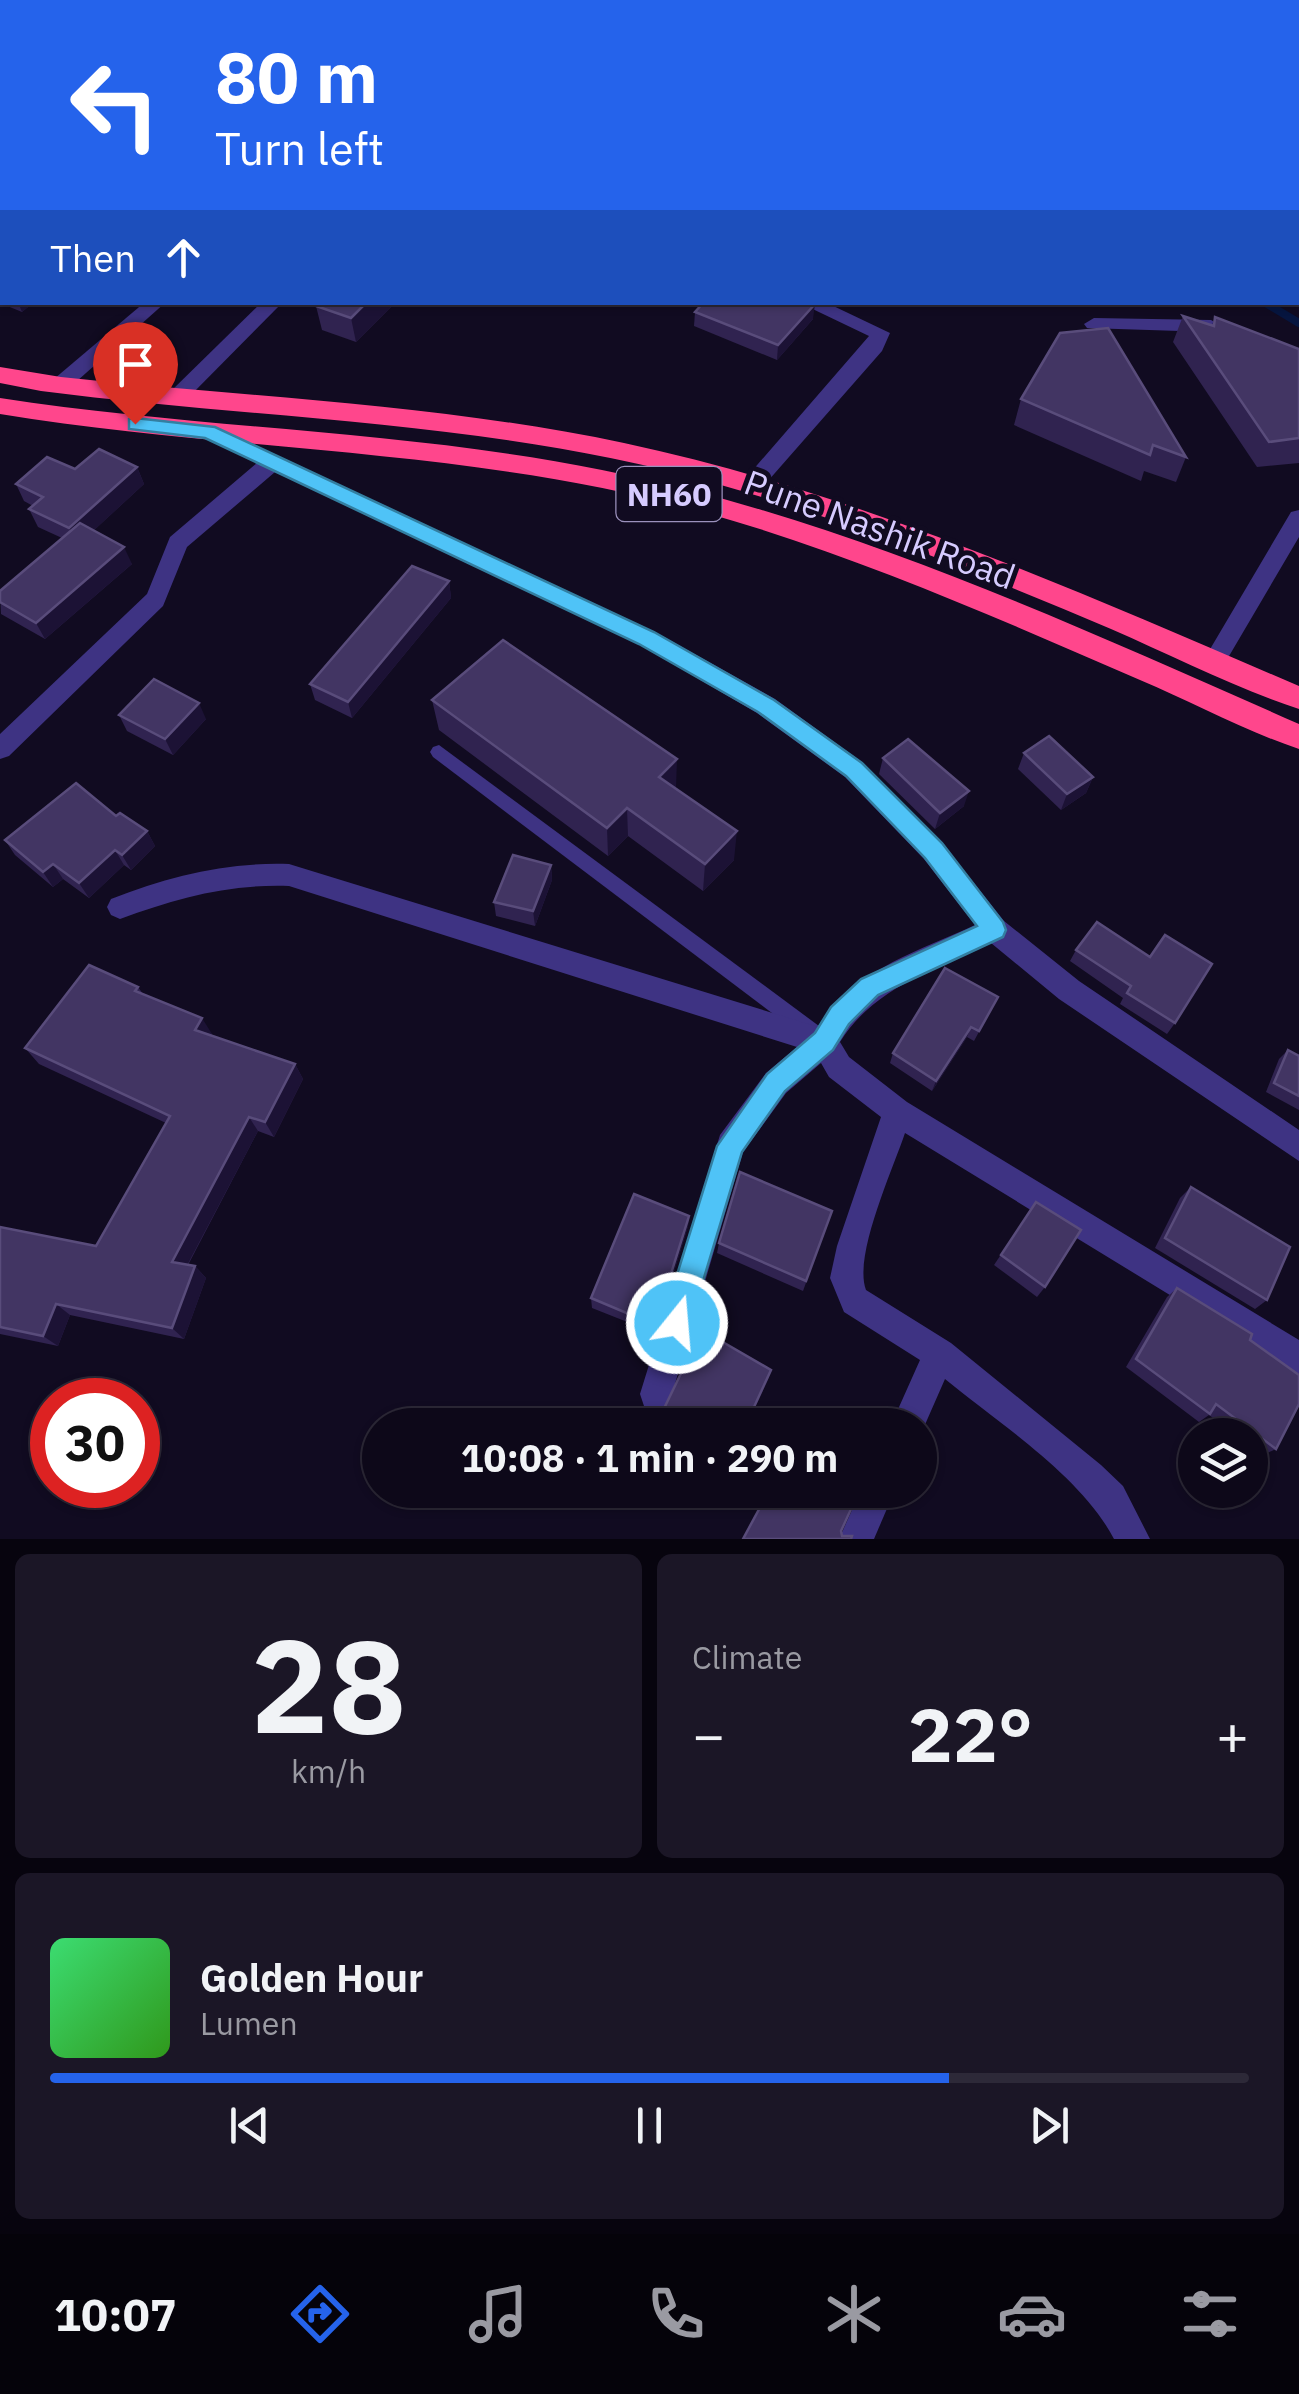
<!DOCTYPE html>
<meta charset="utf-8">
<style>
:root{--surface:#0d0819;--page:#1b1626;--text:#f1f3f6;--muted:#9a9aa2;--line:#2d2938;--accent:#2563eb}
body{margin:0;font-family:"IBM Plex Sans",sans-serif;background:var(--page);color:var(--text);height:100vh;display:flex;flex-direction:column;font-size:38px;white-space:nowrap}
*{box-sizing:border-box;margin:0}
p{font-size:32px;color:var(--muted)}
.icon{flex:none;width:55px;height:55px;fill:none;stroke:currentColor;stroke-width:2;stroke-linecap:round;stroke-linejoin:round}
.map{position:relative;height:1539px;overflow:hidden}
.panel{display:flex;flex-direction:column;gap:15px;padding:15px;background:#07040e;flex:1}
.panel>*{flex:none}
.banner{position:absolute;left:0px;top:0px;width:1300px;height:305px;box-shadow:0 2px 8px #0004,0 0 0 2px var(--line);background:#2563eb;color:#fff;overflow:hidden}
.buttons{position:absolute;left:1178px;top:1418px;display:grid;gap:20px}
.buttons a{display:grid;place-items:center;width:90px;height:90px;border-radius:50%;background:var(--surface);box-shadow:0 2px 8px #0004,0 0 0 2px var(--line);font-size:50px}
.speed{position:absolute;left:30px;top:1378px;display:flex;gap:20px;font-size:50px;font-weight:700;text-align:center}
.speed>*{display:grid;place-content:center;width:130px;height:130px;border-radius:50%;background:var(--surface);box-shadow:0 2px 8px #0004,0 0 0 2px var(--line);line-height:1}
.speed .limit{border:15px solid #d22;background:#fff;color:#111}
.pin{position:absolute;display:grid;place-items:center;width:85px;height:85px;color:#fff;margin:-102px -42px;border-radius:50% 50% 50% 0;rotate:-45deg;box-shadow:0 0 10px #0007}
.pin .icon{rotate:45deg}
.me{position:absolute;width:110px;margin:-55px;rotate:17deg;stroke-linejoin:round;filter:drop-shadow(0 0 8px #0008)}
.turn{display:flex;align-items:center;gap:35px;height:210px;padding:0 50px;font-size:45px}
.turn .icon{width:130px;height:130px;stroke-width:2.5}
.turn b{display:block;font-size:70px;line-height:85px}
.then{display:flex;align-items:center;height:95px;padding:0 50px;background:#0003;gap:20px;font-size:38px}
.big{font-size:75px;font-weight:700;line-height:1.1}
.panel .tile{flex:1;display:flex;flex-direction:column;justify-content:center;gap:15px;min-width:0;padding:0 35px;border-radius:15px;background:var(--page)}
.panel .dial{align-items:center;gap:0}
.dial b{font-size:130px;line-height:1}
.song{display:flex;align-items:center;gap:30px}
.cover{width:120px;height:120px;border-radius:15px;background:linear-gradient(135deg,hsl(140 70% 55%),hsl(110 70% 35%))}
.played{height:10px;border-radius:5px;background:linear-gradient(90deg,var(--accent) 75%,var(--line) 75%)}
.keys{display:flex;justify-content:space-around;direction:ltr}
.heat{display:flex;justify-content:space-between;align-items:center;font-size:55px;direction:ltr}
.panel .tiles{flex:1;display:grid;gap:15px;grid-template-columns:1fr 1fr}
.tile:last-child{grid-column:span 2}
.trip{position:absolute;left:362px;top:1408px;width:575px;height:100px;border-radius:50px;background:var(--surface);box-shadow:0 2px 8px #0004,0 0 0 2px var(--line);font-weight:700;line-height:100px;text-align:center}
.menu{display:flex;height:160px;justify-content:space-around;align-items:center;background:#05030a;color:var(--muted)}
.menu .icon{width:70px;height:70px}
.menu .on{color:var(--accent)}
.menu b{font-size:45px;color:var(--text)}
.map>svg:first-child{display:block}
</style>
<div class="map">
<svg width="1299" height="1539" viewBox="0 0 1299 1539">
<rect width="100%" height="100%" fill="#110b21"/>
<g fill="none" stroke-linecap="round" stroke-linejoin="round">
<!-- stream -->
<g stroke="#06153f" stroke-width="8">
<path d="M754 0 760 2"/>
<path d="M1264 302 1299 323"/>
</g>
<!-- lane -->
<g fill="#3e3383" fill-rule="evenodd">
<path d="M176 0H192L193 2H178Z"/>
<path d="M439 745 819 1026 822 1032 819 1038 812 1041 805 1038 433 757 430 752 433 747Z"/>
</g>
<!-- street -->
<g fill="#3e3383" fill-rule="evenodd">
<path d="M2 75V85L0 86V76Z"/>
<path d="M145 302H166L68 389H54V379Z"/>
<path d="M262 302H283L184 402H170V392Z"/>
<path d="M798 302H825L890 333 882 351 761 489H745L742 484 745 479 869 336Z"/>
<path d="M1094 318 1211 320 1221 326 1211 332 1087 328 1084 324Z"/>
<path d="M209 425 655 632 775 699 863 763 942 843 1004 921 1079 981 1299 1130V1161L1059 999 991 943C936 969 873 988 840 1042L849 1057 907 1102 1299 1340V1374L905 1133C893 1169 853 1256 866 1290L951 1343 1101 1465 1123 1486 1150 1539H1114C1081 1476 1001 1425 945 1379L920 1436V1425H891L920 1360 844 1312 830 1278 837 1246 881 1117 829 1077 821 1063 786 1093 743 1152 672 1394 668 1406 656 1410 644 1406 640 1394 720 1135 766 1073 797 1047 289 886C228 884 177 898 120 919L111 915 107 907 111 899C170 876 225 862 289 864L818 1027C853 970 917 952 975 925L924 859 845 777 757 713 639 644 275 472 187 547 163 606 9 756 0 759V734L147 594 170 537 257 463 202 437 199 432 202 427Z"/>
<path d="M1299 510V537L1222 668H1206L1202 662 1206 656 1291 512Z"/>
<path d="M861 1490H895L874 1539H839Z"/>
</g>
<!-- highway -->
<g fill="#ff468c" fill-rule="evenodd">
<path d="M0 367 61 377C248 397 440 404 624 443 859 493 1079 592 1299 686V709C1235 688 1173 656 1111 629 981 574 850 521 714 483 495 421 265 420 41 391L0 383Z"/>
<path d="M0 398C200 429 404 430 602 470 844 518 1074 625 1299 724V749C1245 731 1192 702 1140 680 997 618 853 554 703 512 474 448 233 452 0 414Z"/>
</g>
</g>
<!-- wall -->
<g fill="#302350">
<path d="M0 236 2 237V302H34L22 312 0 303Z"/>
<path d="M396 302 356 342 322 330 316 306Z"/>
<path d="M695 312 813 319 777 360 694 326Z"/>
<path d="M1183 316 1212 325 1215 317 1299 349V463L1257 467 1173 342Z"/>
<path d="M1021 399 1186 457 1176 482 1144 471 1141 481 1014 425Z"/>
<path d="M137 467 144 484 93 531 132 564 45 639 1 614 0 591 62 538 38 527 29 509 33 506 24 501 16 484 75 469Z"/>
<path d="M449 581 451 598 352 718 315 700 310 684Z"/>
<path d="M432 700 734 860 703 891 628 836 608 856 439 730Z"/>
<path d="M119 715 206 719 173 755 127 731Z"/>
<path d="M1024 753 1093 777 1086 793 1061 810 1018 769Z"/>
<path d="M883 758 964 806 935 829 879 774Z"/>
<path d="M116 816 147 831 155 846 131 870 124 865 89 898 63 879 53 887 15 855 5 840Z"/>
<path d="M551 865 552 880 535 926 496 916 494 902Z"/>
<path d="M1097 922 1175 1023 1167 1034 1120 1004 1123 998 1070 961 1076 950Z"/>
<path d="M138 987 143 994 212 1034 211 1035 295 1064 303 1079 274 1137 258 1131 188 1265 195 1266 206 1278 184 1339 70 1315 58 1346 0 1334V1227L96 1246 166 1123 39 1064 25 1048Z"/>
<path d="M998 997 974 1041 967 1037 932 1091 890 1063 893 1053Z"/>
<path d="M1288 1050 1299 1056V1110L1266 1092 1279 1059Z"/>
<path d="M1191 1187 1267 1300 1255 1309 1155 1248 1180 1198Z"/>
<path d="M1036 1202 1045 1287 1037 1297 994 1265Z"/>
<path d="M832 1211 803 1291 717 1253 719 1243Z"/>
<path d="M689 1216 688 1226 655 1333 592 1308 591 1298Z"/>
<path d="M1177 1288 1250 1340 1276 1449 1263 1455 1250 1446V1435H1236L1209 1415 1199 1422 1126 1367 1167 1297Z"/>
<path d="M733 1490H848L841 1531 842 1536 851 1539 761 1507Z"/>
</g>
<!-- shaded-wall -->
<g fill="#1c1235">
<path d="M2 157V183L0 185V158Z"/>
<path d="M18 302H34L22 312Z"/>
<path d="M367 302H396L356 342 351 318Z"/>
<path d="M815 304 813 319 777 360 778 345Z"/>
<path d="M137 467 144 484 77 546 69 528Z"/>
<path d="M124 547 132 564 45 639 36 623Z"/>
<path d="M449 581 451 598 352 718 348 702Z"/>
<path d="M199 703 206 719 173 755 165 739Z"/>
<path d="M677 759 676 789 659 777Z"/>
<path d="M1093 777 1086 793 1061 810 1067 794Z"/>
<path d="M969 791 964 806 935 829 940 813Z"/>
<path d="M627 808 628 836 608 856 607 828Z"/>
<path d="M147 831 155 846 131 870 122 855Z"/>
<path d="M737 831 734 860 703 891 705 864Z"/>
<path d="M115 850 124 865 89 898 79 883Z"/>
<path d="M53 864 63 879 53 887 43 872Z"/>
<path d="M551 865 552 880 535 926 533 911Z"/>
<path d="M202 1018 212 1034 205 1046 195 1030Z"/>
<path d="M971 1027 967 1037 932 1091 936 1081Z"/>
<path d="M295 1064 303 1079 274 1137 265 1122Z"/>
<path d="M249 1117 258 1131 183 1273 172 1262Z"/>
<path d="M689 1216 688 1226 655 1333V1325Z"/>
<path d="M195 1266 206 1278 184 1339 172 1328Z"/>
<path d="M56 1304 70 1315 58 1346 43 1336Z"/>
<path d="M771 1370 768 1380 747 1425 748 1420Z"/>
</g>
<!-- building -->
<g fill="#423563" stroke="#594c7b" stroke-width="2.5">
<path d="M0 136 2 137V157L0 158Z"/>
<path d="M0 236 2 237V289L0 288Z"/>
<path d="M320 302H367L351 318 316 306Z"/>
<path d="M704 302H810L815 304 778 345 695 312Z"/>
<path d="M1183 316 1214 326 1215 317 1299 349V438L1269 442Z"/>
<path d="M1108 328 1186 457 1153 445 1150 455 1021 399 1060 333Z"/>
<path d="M99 449 137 467 69 528 29 509 43 497 16 484 47 457 75 469Z"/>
<path d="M80 523 124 547 36 623 0 602V591Z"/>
<path d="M412 566 449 581 348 702 310 684Z"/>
<path d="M503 640 677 759 659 777 737 831 705 864 627 808 607 828 432 700Z"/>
<path d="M154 679 199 703 165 739 119 715Z"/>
<path d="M1049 736 1093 777 1067 794 1024 753Z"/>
<path d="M908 739 969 791 940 813 883 758Z"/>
<path d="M76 783 116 816 120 813 147 831 122 855 115 850 79 883 53 864 43 872 5 840Z"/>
<path d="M513 855 551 865 533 911 494 902Z"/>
<path d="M1097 922 1150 957 1165 935 1212 964 1175 1023 1127 993 1131 986 1076 950Z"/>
<path d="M89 965 138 987 135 991 202 1018 195 1030 295 1064 265 1122 249 1117 172 1262 195 1266 172 1328 56 1304 43 1336 0 1327V1227L96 1246 170 1116 25 1048Z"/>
<path d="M945 968 998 997 979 1031 971 1027 936 1081 893 1053Z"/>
<path d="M1288 1050 1299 1056V1096L1274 1083Z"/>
<path d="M740 1172 832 1211 806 1281 719 1243Z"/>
<path d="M1191 1187 1290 1247 1267 1300 1165 1238Z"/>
<path d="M634 1194 689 1216 655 1325 591 1298Z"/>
<path d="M1036 1202 1081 1230 1045 1287 1001 1255Z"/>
<path d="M1177 1288 1252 1334 1250 1340 1299 1375V1404L1276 1449 1216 1404 1210 1414 1136 1359Z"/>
<path d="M702 1330 771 1370 748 1420 755 1425H656Z"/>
<path d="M748 1490H848L857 1496 841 1531 842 1536H852L851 1539H743L764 1500Z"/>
</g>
<!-- route -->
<path fill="#4fc3f7" stroke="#337fa1" stroke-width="2.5" d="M135 418 215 427 654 632 774 700 862 763 942 843 1003 922 1006 930 1003 937 878 995 849 1024 833 1050 785 1091 742 1152 687 1334 677 1338 667 1334 662 1323 717 1146 767 1074 815 1033 831 1007 861 979 977 926 925 858 846 776 758 712 639 644 205 438 129 429V419Z"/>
<g text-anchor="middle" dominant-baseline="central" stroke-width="10" stroke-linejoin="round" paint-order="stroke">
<!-- shield labels -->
<rect fill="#110b21" stroke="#9b91bc" stroke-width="2.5" x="616.5" y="467" width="105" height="54" rx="8"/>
<g font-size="32" font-weight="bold" fill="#d6cbff">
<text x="669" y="494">NH60</text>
</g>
<!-- street labels -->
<g font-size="35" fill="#d6cbff" stroke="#110b21">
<text transform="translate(880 529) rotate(20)">Pune Nashik Road</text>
</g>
</g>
</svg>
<div class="buttons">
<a><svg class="icon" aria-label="layers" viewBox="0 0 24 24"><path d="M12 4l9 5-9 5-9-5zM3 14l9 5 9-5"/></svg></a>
</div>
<div class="speed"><div class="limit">30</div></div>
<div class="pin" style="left:135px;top:424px;background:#d93025"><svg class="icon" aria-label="arrive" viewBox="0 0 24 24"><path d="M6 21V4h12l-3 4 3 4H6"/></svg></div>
<svg class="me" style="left:677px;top:1323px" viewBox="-20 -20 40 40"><circle r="17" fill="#4fc3f7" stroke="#fff" stroke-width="3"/><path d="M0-11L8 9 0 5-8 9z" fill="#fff"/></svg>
<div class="trip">10:08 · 1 min · 290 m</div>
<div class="banner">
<div class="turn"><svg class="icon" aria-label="left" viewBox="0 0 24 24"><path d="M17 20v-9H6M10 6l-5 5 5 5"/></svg><div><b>80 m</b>Turn left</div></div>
<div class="then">Then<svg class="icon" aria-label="ahead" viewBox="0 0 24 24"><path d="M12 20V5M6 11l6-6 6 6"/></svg></div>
</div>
</div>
<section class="panel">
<div class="tiles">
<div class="tile dial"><b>28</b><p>km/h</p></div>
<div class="tile"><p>Climate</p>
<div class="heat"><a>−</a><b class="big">22°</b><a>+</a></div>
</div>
<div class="tile">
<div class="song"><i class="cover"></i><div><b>Golden Hour</b><p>Lumen</p></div></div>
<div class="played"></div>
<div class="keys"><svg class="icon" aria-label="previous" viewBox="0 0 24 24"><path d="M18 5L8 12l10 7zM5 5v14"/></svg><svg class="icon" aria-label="pause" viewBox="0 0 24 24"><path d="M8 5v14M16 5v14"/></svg><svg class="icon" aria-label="next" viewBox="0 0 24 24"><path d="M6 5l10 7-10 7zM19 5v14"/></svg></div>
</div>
</div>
</section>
<nav class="menu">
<b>10:07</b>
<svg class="icon on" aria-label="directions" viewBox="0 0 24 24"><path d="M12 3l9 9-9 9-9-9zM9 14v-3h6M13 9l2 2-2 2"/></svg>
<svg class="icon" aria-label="music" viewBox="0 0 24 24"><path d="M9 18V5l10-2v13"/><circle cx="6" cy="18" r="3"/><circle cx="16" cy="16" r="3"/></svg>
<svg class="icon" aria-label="phone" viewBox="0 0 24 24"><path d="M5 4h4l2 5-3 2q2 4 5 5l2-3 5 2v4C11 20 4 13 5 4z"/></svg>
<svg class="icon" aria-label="climate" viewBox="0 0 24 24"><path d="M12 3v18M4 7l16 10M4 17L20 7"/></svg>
<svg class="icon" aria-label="car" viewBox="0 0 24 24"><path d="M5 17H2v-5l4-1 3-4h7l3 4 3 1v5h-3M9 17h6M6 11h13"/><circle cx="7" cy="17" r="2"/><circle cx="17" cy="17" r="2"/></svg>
<svg class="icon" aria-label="filters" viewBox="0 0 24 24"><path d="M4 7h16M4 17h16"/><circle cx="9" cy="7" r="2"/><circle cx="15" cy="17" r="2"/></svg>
</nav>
